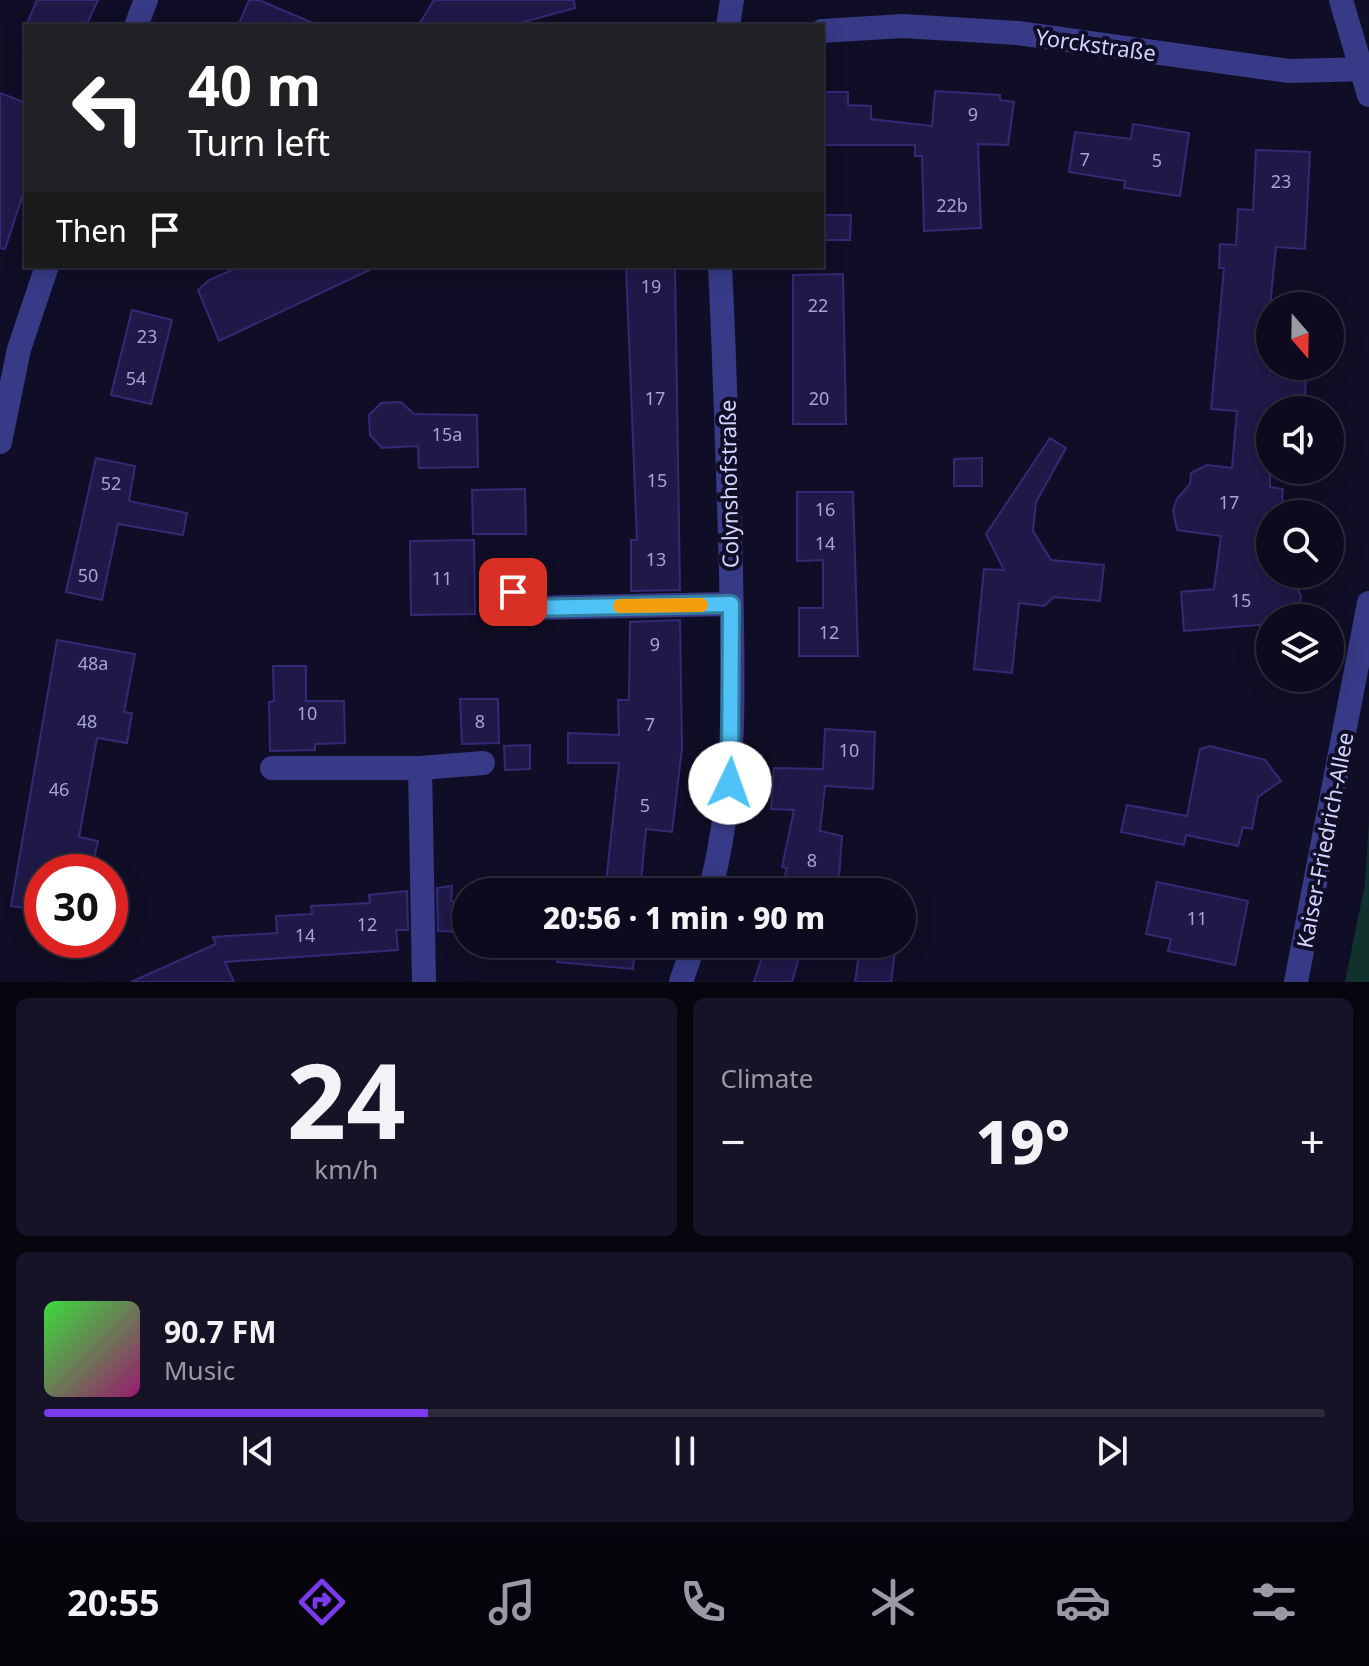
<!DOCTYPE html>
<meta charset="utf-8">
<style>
:root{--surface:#0c0a1c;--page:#151325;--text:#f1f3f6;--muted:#9a9aa3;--line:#2c2b3b;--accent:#7c3aed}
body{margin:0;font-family:"Noto Sans",sans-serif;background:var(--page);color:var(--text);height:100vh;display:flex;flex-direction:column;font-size:30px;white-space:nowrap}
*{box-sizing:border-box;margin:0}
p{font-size:26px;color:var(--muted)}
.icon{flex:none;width:44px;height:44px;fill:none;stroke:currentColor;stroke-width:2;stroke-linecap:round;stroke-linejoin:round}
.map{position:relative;height:982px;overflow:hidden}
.side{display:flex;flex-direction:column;gap:16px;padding:16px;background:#07060f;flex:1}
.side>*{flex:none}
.banner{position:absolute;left:24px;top:24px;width:800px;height:244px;border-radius:0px;box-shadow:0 4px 20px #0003,0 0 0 2px var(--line);background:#202124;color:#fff;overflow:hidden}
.needle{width:52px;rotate:160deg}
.buttons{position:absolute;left:1256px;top:292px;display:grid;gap:16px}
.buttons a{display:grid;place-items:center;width:88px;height:88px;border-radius:50%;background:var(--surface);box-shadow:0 4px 20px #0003,0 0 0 2px var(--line);font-size:40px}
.speed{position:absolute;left:24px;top:854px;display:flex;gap:16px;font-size:40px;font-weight:700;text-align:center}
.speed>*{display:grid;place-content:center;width:104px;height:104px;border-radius:50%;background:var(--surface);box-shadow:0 4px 20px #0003,0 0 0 2px var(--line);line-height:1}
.speed .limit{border:12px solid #d22;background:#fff;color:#111}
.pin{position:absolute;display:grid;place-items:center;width:68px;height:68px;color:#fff;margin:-34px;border-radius:16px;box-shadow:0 4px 12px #0006}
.me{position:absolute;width:88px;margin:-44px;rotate:3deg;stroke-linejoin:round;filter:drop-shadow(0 0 6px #0008)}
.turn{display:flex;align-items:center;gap:28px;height:168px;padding:0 32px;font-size:36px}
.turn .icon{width:104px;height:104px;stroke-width:2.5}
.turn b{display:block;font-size:56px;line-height:68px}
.then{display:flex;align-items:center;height:76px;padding:0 32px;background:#0003;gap:16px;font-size:30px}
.big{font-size:60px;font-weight:800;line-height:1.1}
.side .tile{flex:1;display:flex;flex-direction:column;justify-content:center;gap:12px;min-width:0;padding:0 28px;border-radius:12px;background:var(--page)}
.side .dial{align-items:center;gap:0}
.dial b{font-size:104px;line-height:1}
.song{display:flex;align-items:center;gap:24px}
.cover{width:96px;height:96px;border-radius:12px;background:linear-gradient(135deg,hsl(120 70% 55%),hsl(320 70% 35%))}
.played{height:8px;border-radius:4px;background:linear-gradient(90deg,var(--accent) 30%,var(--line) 30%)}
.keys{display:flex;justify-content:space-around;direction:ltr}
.heat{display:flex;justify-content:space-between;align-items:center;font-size:44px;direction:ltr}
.side .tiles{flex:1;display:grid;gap:16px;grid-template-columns:1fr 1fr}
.tile:last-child{grid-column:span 2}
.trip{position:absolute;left:452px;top:878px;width:464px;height:80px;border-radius:40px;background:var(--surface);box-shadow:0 4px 20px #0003,0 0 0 2px var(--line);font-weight:800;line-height:80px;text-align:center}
.menu{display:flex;height:128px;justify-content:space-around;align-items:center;background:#05040b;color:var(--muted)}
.menu .icon{width:56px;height:56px}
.menu .current{color:var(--accent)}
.menu b{font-size:36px;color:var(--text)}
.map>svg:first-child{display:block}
</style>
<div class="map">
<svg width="1369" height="982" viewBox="0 0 1369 982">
<rect width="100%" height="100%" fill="#100e26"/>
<!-- green -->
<path fill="#11312d" d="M1369 821V982H1345L1365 884Z"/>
<!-- building -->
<g fill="#1f1948" stroke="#332a75" stroke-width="2">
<path d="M37 0H98L86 26H26Z"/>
<path d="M249 0H259L320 26H238Z"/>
<path d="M434 0H574L575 8 509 26H418Z"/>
<path d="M935 91 1000 95V100L1014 102 1008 145 978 144 981 228 924 231 922 156H915V145H822V92H848V105L871 106V119L932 126Z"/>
<path d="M0 93 26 103V185L5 249 0 248Z"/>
<path d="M1133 124 1189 133 1180 196 1124 188 1125 181 1069 172 1075 132 1131 139Z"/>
<path d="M1256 150 1310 152 1305 249 1276 247 1270 306V371L1282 372V377L1306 379 1304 410H1270V487L1283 489 1282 498 1289 514H1270V574H1291L1301 596 1300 604 1290 618H1270V624L1184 631 1181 592 1214 589 1221 536 1177 530 1173 510 1177 499 1190 484 1191 473 1207 465 1232 468 1237 411 1211 409 1224 268H1219L1220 244 1236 245 1238 209 1253 210Z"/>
<path d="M822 215H851L850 240H822Z"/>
<path d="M241 266H378L219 341 198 290 209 280Z"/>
<path d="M626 266H675L680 590 631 591V540H637Z"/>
<path d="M843 274 846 424H793V275Z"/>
<path d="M132 310 172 320 151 404 111 395Z"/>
<path d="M401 402 414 414 477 415 478 467 419 468 418 446 382 448 370 435 369 415 381 403Z"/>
<path d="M1050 438 1066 448 1036 502 1033 531 1051 560 1104 565 1100 601 1054 597 1044 606 1019 603 1012 673 974 669 984 569 1004 570 986 534Z"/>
<path d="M96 458 135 466 129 501 187 513 183 535 118 524 102 600 66 592Z"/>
<path d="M982 458V486H954V459Z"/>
<path d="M525 489 526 534H473L472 490Z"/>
<path d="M797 492H853L858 656H799V608H823V560L797 561Z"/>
<path d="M474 540 475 614 411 615 410 541Z"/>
<path d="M680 620 682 748 672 832 646 829 640 892H605L619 763H568V733L619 735 618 700H629L630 622Z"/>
<path d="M57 640 135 654 124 712 132 713 127 743 97 738 79 837 98 841 92 868 62 862 60 872H42V911L11 906Z"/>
<path d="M273 666H306V701H344L345 743 315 744V750L270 751 269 702 274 701Z"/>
<path d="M460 699H498L499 743 462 744Z"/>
<path d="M825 729 875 732 873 789 825 786 820 831 842 836 838 891 784 880 787 868 782 867 794 810 771 809 774 768 823 769Z"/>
<path d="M530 745V769L505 770 504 746Z"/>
<path d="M1210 746 1265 760 1281 781 1258 797 1252 829 1243 827 1238 846 1186 835 1184 845 1121 832 1127 805 1187 816 1200 749Z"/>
<path d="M1157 882 1248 901 1235 965 1168 951 1171 939 1146 934Z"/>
<path d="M452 886 451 901 466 902V932L438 931 437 888Z"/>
<path d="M407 891 408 930H396L398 950 225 962 234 982H131L216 944 213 937 277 933 276 916 312 914 311 906 370 903 369 895Z"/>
<path d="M557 944H635L633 969 557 962Z"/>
<path d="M766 944H803L792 982H754Z"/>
<path d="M860 947 895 952 891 982H855Z"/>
</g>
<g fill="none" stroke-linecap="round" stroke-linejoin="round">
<!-- minor -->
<g stroke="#373b87" stroke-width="24">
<path d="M1341 0 1369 95"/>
<path d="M136 26 146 0"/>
<path d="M728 26 732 0"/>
<path d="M822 31 903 26 1018 33 1289 71 1369 69"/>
<path d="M0 442 19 349 47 266"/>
<path d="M500 577 527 608 731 604"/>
<path d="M272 768H420L483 763"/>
<path d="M420 768 424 982"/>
<path d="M710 892C738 783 733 683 731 571 728 469 725 368 720 266"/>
<path d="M681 982 694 944"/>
<path d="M1296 982 1369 603"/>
</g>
</g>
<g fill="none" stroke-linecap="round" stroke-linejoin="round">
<defs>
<path id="route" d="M513 592 527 608 731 604 730 783"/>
</defs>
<!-- route casing -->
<use href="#route" stroke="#337fa1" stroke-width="20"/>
<!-- route -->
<use href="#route" stroke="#4fc3f7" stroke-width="14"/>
<!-- slow -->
<path stroke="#f59e0b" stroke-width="14" d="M620 606 701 605"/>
</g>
<g text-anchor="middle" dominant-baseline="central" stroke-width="8" stroke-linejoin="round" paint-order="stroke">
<!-- number labels -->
<g font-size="18" fill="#a8a4d1">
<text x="973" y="114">9</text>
<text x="1085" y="159">7</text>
<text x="1157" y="160">5</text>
<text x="1281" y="181">23</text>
<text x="952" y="205">22b</text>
<text x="651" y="286">19</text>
<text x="818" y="305">22</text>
<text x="147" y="336">23</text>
<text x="136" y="378">54</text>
<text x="655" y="398">17</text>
<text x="819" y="398">20</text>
<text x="447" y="434">15a</text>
<text x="657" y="480">15</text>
<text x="111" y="483">52</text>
<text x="1229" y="502">17</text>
<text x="825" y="509">16</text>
<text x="825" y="543">14</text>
<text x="656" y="559">13</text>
<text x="88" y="575">50</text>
<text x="442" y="578">11</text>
<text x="1241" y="600">15</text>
<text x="829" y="632">12</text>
<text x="655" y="644">9</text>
<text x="93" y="663">48a</text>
<text x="307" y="713">10</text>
<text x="87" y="721">48</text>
<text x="480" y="721">8</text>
<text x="650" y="724">7</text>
<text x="849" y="750">10</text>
<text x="59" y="789">46</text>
<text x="645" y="805">5</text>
<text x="812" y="860">8</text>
<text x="1197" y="918">11</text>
<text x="367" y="924">12</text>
<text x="305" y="935">14</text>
</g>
<!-- street labels -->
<g font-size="22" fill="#d5d3ff" stroke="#100e26">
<text transform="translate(1096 44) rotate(8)">Yorckstraße</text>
<text transform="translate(728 484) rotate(-91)">Colynshofstraße</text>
<text transform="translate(1324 840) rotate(-79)">Kaiser-Friedrich-Allee</text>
</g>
</g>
</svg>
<div class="buttons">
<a><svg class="needle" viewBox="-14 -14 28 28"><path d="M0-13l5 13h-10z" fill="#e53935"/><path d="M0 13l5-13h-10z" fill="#9a9aa3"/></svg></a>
<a><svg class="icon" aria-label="sound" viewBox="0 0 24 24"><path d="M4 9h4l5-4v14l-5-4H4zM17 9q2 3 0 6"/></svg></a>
<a><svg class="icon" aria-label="search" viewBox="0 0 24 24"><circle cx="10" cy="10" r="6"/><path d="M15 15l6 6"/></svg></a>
<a><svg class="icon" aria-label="layers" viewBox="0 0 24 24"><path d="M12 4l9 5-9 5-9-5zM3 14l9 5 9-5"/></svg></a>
</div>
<div class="speed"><div class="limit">30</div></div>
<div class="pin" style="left:513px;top:592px;background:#d93025"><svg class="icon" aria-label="arrive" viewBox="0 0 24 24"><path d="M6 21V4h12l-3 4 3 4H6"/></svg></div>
<svg class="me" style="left:730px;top:783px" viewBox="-20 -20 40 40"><circle r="19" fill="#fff"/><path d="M0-13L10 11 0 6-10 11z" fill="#4fc3f7"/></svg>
<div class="trip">20:56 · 1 min · 90 m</div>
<div class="banner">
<div class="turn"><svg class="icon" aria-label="left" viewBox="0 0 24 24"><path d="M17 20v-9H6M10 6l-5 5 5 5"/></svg><div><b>40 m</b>Turn left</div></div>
<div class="then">Then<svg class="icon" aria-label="arrive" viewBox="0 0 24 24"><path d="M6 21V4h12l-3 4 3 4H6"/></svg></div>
</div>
</div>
<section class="side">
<div class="tiles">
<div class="tile dial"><b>24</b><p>km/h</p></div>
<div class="tile"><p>Climate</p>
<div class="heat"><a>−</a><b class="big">19°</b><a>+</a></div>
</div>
<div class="tile">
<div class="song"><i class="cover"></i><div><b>90.7 FM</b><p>Music</p></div></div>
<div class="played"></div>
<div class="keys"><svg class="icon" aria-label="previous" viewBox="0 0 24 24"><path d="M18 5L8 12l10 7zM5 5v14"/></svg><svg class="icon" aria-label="pause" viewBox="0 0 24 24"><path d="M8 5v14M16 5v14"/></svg><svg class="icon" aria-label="next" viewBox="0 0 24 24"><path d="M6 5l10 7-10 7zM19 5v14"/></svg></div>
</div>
</div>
</section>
<nav class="menu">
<b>20:55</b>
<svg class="icon current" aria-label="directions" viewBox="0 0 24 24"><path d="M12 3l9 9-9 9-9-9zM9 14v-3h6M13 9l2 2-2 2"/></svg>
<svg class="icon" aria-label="music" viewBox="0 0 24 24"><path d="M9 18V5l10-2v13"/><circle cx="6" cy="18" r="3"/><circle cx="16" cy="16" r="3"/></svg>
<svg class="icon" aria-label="phone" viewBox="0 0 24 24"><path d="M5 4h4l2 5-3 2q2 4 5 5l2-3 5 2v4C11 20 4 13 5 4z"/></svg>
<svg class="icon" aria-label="climate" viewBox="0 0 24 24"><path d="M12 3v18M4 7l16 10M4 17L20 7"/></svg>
<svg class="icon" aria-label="car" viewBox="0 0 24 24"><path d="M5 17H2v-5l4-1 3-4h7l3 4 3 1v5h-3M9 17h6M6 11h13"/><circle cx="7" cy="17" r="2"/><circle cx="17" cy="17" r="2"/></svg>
<svg class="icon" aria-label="filters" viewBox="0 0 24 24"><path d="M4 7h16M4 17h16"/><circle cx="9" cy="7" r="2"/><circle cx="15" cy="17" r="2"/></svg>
</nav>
